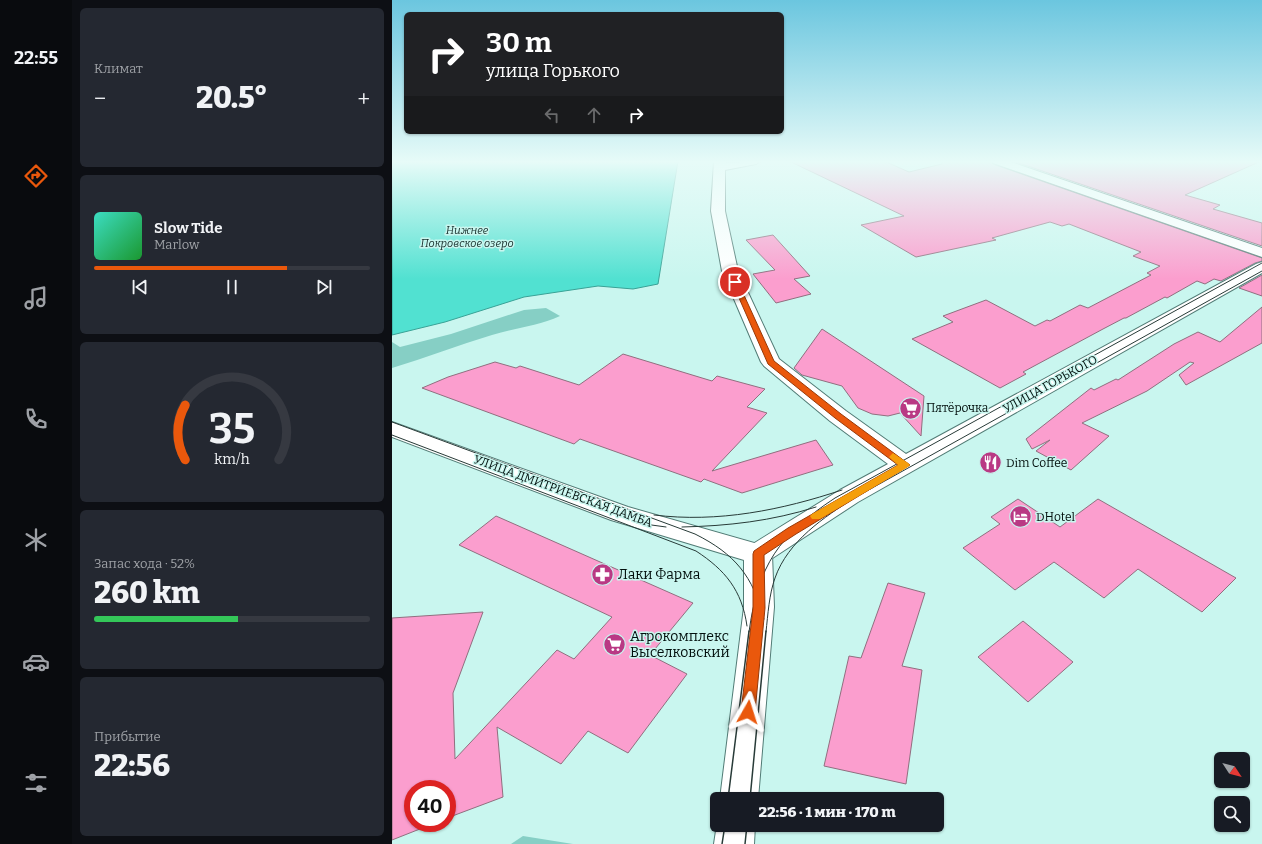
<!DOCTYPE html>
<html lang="ru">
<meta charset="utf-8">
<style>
:root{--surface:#171b24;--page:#242831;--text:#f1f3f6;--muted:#9ea1a6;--line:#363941;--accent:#ea580c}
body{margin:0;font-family:Bitter,serif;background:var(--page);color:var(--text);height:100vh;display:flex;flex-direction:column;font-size:15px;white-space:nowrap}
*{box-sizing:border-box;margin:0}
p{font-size:13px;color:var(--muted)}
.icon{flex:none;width:22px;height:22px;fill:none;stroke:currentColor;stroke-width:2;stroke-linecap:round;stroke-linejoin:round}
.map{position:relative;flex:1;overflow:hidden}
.details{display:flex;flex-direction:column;gap:8px;padding:8px;background:#0d0f14;width:320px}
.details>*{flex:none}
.banner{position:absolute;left:12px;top:12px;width:380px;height:122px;border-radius:6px;box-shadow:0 1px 3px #0004;background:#202124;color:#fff;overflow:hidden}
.needle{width:26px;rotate:126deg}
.buttons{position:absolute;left:822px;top:752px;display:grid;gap:8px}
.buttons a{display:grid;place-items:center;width:36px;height:36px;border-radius:6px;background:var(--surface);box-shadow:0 1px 3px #0004;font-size:20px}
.speed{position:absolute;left:12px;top:780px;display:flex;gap:8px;font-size:20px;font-weight:700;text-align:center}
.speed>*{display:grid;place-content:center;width:52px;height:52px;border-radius:50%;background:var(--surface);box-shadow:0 1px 3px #0004;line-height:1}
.speed .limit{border:6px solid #d22;background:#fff;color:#111}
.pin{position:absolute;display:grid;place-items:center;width:34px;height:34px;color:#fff;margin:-17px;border:2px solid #fff;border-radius:50%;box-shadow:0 1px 4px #0007}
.me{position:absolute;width:44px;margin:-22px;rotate:6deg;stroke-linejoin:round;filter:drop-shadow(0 0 3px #0008)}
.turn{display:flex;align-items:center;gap:14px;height:84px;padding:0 16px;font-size:18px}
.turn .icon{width:52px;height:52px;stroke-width:2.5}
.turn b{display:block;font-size:28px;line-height:34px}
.lanes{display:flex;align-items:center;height:38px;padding:0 16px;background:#0003;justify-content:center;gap:20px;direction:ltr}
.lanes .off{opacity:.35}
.big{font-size:30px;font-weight:800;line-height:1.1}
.details .widget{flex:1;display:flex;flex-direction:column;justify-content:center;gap:6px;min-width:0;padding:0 14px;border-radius:6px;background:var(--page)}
.details .dial{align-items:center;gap:0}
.dial svg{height:104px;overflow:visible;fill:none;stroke:var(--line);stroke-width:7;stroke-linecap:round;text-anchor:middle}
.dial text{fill:var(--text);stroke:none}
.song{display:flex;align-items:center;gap:12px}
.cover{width:48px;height:48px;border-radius:6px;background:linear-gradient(135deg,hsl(170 70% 55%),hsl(130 70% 35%))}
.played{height:4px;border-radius:2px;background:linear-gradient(90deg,var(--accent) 70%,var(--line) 70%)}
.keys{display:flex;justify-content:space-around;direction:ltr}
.heat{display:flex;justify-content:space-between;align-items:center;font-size:22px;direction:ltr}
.charge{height:6px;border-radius:3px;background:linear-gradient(90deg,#34c759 52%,var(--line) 0)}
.trip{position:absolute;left:318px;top:792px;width:234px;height:40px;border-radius:6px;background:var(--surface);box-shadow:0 1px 3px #0004;font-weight:800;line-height:40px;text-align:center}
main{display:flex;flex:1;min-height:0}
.tab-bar{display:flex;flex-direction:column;width:72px;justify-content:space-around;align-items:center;background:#090b0e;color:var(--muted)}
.tab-bar .icon{width:28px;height:28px}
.tab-bar .current{color:var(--accent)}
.tab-bar b{font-size:18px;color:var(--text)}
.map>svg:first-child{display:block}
</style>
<main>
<nav class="tab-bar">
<b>22:55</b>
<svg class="icon current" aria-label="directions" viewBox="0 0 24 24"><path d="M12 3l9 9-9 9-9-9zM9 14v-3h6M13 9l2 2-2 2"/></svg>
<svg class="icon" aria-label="music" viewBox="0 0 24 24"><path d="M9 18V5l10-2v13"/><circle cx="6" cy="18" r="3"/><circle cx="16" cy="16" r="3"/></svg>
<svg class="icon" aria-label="phone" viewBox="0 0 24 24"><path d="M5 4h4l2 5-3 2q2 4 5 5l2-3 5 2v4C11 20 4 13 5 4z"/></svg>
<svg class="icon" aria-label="climate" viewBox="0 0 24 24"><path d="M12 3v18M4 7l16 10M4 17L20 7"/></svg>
<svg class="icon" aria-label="car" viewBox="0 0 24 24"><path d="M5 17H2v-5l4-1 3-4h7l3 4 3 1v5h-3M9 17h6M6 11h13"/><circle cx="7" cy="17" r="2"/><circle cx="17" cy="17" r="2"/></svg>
<svg class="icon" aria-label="filters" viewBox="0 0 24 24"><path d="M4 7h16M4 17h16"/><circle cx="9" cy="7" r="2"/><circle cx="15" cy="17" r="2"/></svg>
</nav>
<section class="details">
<div class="widget"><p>Климат</p>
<div class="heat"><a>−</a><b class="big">20.5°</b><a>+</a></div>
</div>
<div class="widget">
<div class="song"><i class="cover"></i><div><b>Slow Tide</b><p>Marlow</p></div></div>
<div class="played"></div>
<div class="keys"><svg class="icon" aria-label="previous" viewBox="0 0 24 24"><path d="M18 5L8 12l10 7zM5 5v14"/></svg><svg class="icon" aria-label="pause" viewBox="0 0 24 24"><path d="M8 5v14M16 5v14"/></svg><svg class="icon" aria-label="next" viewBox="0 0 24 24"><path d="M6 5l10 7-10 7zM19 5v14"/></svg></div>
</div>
<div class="widget dial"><svg viewBox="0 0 100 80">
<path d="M14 69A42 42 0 1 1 86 69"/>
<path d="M14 69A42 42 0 0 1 14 27" stroke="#ea580c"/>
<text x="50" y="56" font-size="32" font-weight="700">35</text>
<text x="50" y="72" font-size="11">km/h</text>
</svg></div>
<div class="widget"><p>Запас хода · 52%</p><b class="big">260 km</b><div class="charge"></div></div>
<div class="widget"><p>Прибытие</p><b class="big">22:56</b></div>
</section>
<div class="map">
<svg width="870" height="844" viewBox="0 0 870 844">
<rect width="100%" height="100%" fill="#c9f6ef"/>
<!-- green -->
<g fill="#86cfc5">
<path d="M154 308 168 316C146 326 123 328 100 335 66 345 34 358 0 368V342L8 347 59 334 132 310Z"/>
<path d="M131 836 181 844H119Z"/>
</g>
<!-- water -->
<path fill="#51e1d1" stroke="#39a296" d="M0 161H286L266 284 241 289 206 286 132 297 53 322 0 335Z"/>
<!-- building -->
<g fill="#fb9ece" stroke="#906f7f">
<path d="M397 161H492L517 172 550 164V161H599L601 164 870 258V261L863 263 829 281 822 279 813 284 805 281 775 298 773 297 734 318H732L711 329 631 372 634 374 608 388 520 339 561 322 551 316 594 300 643 326 655 320 658 321 688 305 696 308 759 275 755 273 768 266 741 256 749 252 677 224 670 226 658 222 600 238 604 240 524 257 469 225 512 216Z"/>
<path d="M621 161H869L793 195 828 205 821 209 870 223V246Z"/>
<path d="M381 235 418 276 402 279 419 294 384 303 361 274 383 270 354 240Z"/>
<path d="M870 275V296L847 288Z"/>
<path d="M870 307V343L794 385 787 375 802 363 798 362 755 391 690 423 717 436 679 470 644 451 658 440 640 449 634 439 699 388 702 390 724 379 726 380 782 344 806 332 828 342Z"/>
<path d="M430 329 532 396 529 436 508 413 496 416 480 414 466 408 450 386 410 375 402 368Z"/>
<path d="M231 354 320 381 325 376 373 389 355 407 375 413 320 471 424 440 441 465 350 493 312 479 309 482 188 439 182 444 30 388 56 377 103 362 124 368 128 366 187 385Z"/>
<path d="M626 499 668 527 706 499 844 578 810 612 746 569 712 598 662 562 623 590 571 548 608 524 599 517Z"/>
<path d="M104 516 301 603 258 655 295 674 236 753 196 731 169 764 105 727 111 797 55 818V789H21V823H43L0 840V618L91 612 61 693 63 759 165 650 182 659 220 617 67 545Z"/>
<path d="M496 583 533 593 510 666 530 670 514 784 432 766 457 656 469 658Z"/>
<path d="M631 621 681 662 636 702 586 657Z"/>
</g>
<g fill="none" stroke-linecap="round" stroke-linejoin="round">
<defs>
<path id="minor" d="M322 161H334V163L369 161 364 164 333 170V211L346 271 387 359 454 411 514 454 864 264 870 262V273L466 502 376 561 366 564 356 561 352 554 356 547 448 490 496 464 438 421 372 366 369 362 330 271 319 211Z"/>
<g id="tertiary">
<path d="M0 422 236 507 376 547 380 554 382 607 366 799H328L352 607V560L219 520 0 437Z"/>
<path d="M325 824 363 825 362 844H322Z"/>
</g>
<path id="secondary" d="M600 161H616L870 248V257L601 163Z"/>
</defs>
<!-- minor casing -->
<use href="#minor" stroke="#517b75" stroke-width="2"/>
<!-- tertiary casing -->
<use href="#tertiary" stroke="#517b75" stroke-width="2"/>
<!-- secondary casing -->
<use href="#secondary" stroke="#517b75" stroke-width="2"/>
<!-- minor -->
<use href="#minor" fill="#fff" fill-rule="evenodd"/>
<!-- tertiary -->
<use href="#tertiary" fill="#fff" fill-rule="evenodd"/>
<!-- secondary -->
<use href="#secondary" fill="#fff" fill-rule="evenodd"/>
<!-- tram-far1 -->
<g stroke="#283b38" stroke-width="1">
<path d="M0 422 303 534C343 554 361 576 372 619"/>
<path d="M0 435 304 551C333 570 350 590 355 626"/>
<path d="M262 515C326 523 390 510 450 490"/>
<path d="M245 523 274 527"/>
<path d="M290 527C336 526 380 521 424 507"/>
<path d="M357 632C366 565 387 535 443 498L870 263"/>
<path d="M374 632C376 614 377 595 383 578 396 541 432 517 464 497L870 271"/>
</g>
<!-- tram -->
<g stroke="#283b38" stroke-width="1.5">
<path d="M336 799 357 631"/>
<path d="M358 799 374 631"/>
<path d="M330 844 333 825"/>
<path d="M353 844 355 825"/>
</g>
</g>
<!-- sky -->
<linearGradient id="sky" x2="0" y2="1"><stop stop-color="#6bc6df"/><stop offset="0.58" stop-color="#e7fbf8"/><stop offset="1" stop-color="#e7fbf8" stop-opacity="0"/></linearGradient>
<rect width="870" height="279" fill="url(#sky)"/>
<!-- route -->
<path fill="#ea580c" stroke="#983908" d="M343 280 346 282 382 361 449 414 518 465 404 534 372 555 373 608 363 712 361 716 356 718 351 716 349 712 361 608V554L362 551 396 528 506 465 443 418 376 364 340 282Z"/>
<!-- slow -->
<path fill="#f59e0b" d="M501 453 516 463 518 465 516 467 428 519H420L418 516 420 514 506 465 497 457Z"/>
<!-- icons -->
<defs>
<symbol id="supermarket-disc" viewBox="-11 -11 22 22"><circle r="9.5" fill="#b93984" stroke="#c9f6ef"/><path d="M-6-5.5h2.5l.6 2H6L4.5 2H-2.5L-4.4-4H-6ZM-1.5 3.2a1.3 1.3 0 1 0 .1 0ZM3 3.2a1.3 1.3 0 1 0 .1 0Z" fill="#fff"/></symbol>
<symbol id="restaurant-disc" viewBox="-11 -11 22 22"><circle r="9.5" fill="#b93984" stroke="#c9f6ef"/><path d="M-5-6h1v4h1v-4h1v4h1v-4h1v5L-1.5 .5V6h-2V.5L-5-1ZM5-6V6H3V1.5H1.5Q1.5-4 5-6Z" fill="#fff"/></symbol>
<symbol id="hotel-disc" viewBox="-11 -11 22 22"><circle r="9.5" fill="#b93984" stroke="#c9f6ef"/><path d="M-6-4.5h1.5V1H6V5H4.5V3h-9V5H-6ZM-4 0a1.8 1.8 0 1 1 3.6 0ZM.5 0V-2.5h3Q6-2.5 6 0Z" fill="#fff"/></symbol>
<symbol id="pharmacy-disc" viewBox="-11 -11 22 22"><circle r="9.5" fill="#b93984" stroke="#c9f6ef"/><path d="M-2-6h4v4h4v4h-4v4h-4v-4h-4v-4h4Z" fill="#fff"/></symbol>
</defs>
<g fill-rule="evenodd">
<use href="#supermarket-disc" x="506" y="396" width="25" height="25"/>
<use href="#restaurant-disc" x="586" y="450" width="25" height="25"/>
<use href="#hotel-disc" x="616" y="504" width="25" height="25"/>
<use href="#pharmacy-disc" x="198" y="562" width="25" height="25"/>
<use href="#supermarket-disc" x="210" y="632" width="25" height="25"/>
</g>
<g text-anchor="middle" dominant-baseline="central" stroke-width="3" stroke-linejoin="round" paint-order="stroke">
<!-- far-water labels -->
<g font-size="11" font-style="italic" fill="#162e2b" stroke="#c9f6ef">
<text x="75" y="230">Нижнее<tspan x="75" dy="13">Покровское озеро</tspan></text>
</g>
<!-- street labels -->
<g font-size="12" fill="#020f0d" stroke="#c9f6ef">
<text transform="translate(658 384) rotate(-29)">УЛИЦА ГОРЬКОГО</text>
<text transform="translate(171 491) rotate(20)">УЛИЦА ДМИТРИЕВСКАЯ ДАМБА</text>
</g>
<!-- poi labels -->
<g font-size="12" fill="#020f0d" stroke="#c9f6ef" text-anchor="start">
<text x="534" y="408">Пятёрочка</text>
<text x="614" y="463">Dim Coffee</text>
<text x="644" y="517">DHotel</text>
</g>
<!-- near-poi labels -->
<g font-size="14" fill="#020f0d" stroke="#c9f6ef" text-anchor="start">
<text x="226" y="574">Лаки Фарма</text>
<text x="238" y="636">Агрокомплекс<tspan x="238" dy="16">Выселковский</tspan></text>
</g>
</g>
</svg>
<div class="buttons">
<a><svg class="needle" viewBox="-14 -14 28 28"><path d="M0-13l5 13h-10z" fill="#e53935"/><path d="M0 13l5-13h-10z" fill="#9ea1a6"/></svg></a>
<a><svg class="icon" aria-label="search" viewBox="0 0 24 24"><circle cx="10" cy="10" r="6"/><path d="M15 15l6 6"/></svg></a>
</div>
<div class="speed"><div class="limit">40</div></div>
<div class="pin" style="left:343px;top:282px;background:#d93025"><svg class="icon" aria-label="arrive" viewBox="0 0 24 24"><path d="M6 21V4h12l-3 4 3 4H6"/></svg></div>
<svg class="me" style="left:356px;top:712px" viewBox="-20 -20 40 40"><path d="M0-17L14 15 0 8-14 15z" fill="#ea580c" stroke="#fff" stroke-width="4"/></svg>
<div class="trip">22:56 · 1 мин · 170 m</div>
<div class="banner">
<div class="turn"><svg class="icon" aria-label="right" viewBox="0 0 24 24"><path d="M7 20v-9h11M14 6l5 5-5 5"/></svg><div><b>30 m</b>улица Горького</div></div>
<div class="lanes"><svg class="icon off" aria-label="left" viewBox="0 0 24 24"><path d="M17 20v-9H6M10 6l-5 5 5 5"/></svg><svg class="icon off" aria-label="ahead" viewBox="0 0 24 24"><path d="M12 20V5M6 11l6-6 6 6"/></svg><svg class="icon" aria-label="right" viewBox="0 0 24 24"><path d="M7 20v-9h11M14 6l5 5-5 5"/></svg></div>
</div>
</div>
</main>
